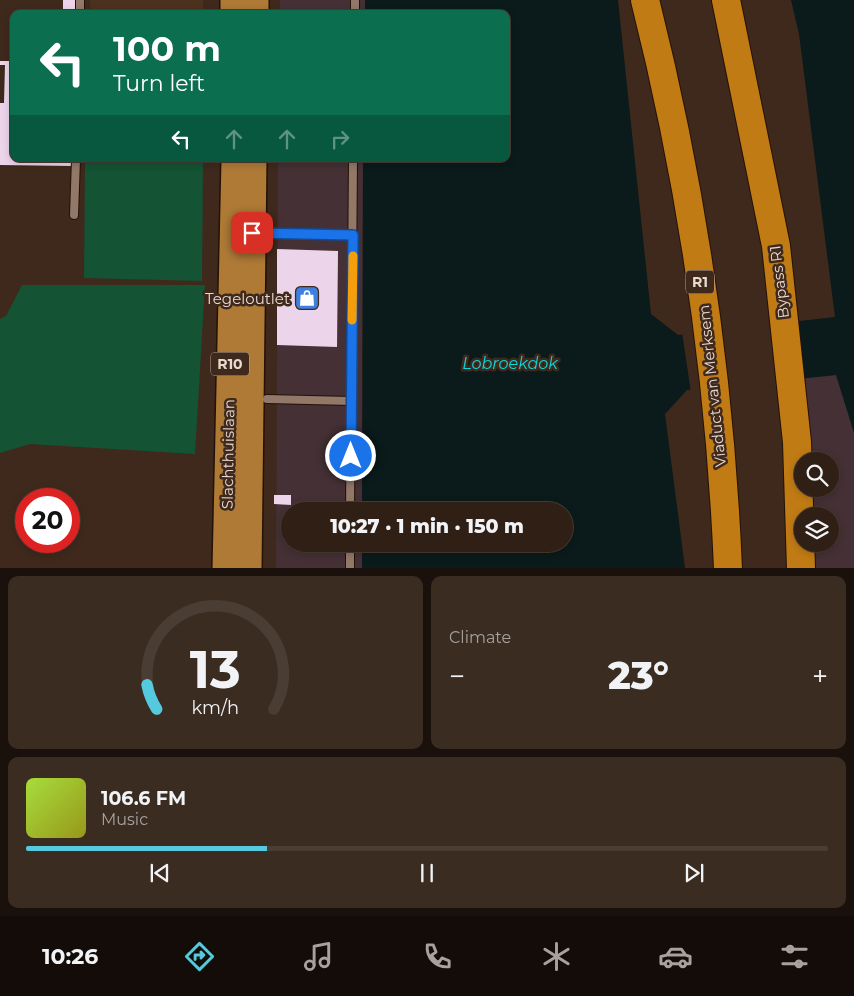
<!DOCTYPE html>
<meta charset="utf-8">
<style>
:root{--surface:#2f1f15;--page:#3b2c22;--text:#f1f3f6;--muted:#a7a2a0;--line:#4a3d34;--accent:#55cade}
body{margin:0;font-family:Montserrat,sans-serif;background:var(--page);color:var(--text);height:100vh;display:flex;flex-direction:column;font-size:19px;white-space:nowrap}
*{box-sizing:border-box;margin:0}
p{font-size:16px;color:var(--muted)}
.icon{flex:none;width:28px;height:28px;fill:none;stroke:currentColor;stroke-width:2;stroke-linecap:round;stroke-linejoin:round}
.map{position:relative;height:568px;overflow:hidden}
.side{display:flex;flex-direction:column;gap:8px;padding:8px;background:#1a110c;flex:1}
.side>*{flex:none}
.top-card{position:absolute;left:10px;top:10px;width:500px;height:152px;border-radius:10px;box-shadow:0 2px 8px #0003,0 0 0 1px var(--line);background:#0b6e4f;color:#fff;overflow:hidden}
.controls{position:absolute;left:794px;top:452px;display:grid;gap:10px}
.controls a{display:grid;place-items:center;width:45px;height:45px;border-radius:50%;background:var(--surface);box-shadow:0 2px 8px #0003,0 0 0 1px var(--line);font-size:25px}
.speed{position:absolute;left:15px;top:488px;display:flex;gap:10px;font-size:25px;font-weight:700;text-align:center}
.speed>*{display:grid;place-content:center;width:65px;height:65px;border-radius:50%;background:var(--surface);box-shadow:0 2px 8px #0003,0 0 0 1px var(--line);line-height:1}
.speed .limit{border:8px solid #d22;background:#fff;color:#111}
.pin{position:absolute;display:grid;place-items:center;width:42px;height:42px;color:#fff;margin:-21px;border-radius:10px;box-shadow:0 2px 8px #0006}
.me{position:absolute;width:55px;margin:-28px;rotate:0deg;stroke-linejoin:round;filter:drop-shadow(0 0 4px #0008)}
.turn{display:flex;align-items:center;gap:18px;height:105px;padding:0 20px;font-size:22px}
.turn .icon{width:65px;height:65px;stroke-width:2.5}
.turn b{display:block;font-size:35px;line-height:42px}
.lanes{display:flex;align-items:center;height:48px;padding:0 20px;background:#0003;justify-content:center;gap:25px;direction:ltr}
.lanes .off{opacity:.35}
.big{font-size:38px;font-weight:800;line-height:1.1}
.side .card{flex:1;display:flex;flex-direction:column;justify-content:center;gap:8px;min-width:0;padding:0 18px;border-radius:10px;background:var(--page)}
.side .dial{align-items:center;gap:0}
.dial svg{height:130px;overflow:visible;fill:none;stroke:var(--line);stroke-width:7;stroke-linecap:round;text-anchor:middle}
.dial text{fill:var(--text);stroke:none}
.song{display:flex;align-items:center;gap:15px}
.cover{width:60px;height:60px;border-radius:8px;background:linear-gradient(135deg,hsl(80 70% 55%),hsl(60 70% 35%))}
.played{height:5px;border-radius:2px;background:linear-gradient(90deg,var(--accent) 30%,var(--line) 30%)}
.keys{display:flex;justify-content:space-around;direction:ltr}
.heat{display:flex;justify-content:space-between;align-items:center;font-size:28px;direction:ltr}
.side .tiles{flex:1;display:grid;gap:8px;grid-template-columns:1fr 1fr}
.card:last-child{grid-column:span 2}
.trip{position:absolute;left:281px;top:502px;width:292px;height:50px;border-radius:25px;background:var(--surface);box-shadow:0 2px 8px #0003,0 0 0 1px var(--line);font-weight:800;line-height:50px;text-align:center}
.dock{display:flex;height:80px;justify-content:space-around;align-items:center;background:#130c08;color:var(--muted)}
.dock .icon{width:35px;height:35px}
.dock .selected{color:var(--accent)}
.dock b{font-size:22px;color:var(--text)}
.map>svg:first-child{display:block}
</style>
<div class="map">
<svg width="854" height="569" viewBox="0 0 854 569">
<rect width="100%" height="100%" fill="#3f291c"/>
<!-- built -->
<path fill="#4d311f" d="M90 0H203V14H91Z"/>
<!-- industrial -->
<g fill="#443035" fill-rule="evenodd">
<rect x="280" y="0" width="85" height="14"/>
<path d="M278 159H363L362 511H290V544H362V568L276 569Z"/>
<path d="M837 375 854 433V568H794L783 381ZM802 461H830V489H802ZM802 516H830V544H802Z"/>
</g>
<!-- green -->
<g fill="#145334">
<path d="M85 159H203L202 281 84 278Z"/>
<path d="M22 285H205L195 454 30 444 0 453V319L6 316Z"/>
</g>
<!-- water -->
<path fill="#0b1a1a" d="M365 0H618L651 314 678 335 835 317 799 34 791 0H854V433L836 375 687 390 665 414 685 568H362V544H565V511H362L363 159H506V14H365Z"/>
<!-- pier -->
<path fill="#3f291c" d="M774 320 783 383 691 393 682 332Z"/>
<!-- building -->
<g fill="#ecd5eb">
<path d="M63 0H76L75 14H63Z"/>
<path d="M0 61H14V159H73V166L0 165V103H4L5 65H0Z"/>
<path d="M277 249 338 251 337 347 277 345Z"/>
<path d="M274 495H291V505L274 504Z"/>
</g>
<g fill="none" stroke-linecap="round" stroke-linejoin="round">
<defs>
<g id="lane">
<path d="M80 14V0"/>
<path d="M355 14V0"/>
<path d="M74 215 76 159"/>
<path d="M257 233 353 235"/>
<path d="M267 399 351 401"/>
<path d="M350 511 353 159"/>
<path d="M350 569V544"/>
</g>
<g id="primary">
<path d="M233 0V14"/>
<path d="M256 14V0"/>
<path d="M225 569 234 159"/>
<path d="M249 569 254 159"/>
</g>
<g id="highway">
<path d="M645 0C692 186 720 377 728 569"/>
<path d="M726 0 776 246 797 442 801 569"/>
</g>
</defs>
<!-- lane casing -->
<use href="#lane" stroke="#251105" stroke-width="10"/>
<!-- primary casing -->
<use href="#primary" stroke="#251105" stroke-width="28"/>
<!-- highway casing -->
<use href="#highway" stroke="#251105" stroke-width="30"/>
<!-- lane -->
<use href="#lane" stroke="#927869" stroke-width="8"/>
<!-- primary -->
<use href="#primary" stroke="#ae7a36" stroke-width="25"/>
<!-- highway -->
<use href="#highway" stroke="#c17b14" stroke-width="28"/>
</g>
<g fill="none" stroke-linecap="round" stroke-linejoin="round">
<defs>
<path id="route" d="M252 233 353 235 351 456"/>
</defs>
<!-- route casing -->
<use href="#route" stroke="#114b97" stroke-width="12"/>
<!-- route -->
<use href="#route" stroke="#1a73e8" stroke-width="9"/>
<!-- slow -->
<path stroke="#f59e0b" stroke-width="9" d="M352 320 353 256"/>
</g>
<!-- icons -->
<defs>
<symbol id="shop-square" viewBox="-11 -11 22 22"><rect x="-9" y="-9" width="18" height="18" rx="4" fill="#3f7fe0" stroke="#3f291c"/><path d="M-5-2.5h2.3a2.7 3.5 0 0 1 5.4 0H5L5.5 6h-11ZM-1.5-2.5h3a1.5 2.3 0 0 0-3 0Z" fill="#fff"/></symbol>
</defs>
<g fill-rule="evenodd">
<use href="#shop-square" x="293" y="284" width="28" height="28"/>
</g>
<g text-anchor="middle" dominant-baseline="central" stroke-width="5" stroke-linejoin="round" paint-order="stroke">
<!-- shield labels -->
<g fill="#3f291c" stroke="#b5a59b" stroke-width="1">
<rect x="686" y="270.5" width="28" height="23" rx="4"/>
<rect x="211" y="352.5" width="38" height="23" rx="4"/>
</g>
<g font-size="14" font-weight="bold" fill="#e8dad1">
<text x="700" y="282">R1</text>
<text x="230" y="364">R10</text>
</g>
<!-- street labels -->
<g font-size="15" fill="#e8dad1" stroke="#3f291c">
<text transform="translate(779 282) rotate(-97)">Bypass R1</text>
<text transform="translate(712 386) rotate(-96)">Viaduct van Merksem</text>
<text transform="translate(228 454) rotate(-89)">Slachthuislaan</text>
</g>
<!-- poi labels -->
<g font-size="15" fill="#e8dad1" stroke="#3f291c" text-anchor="end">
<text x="290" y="298">Tegeloutlet</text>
</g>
<!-- water labels -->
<g font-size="16" font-style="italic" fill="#07dbdf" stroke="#3f291c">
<text x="510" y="363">Lobroekdok</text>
</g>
</g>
</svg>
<div class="controls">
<a><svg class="icon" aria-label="search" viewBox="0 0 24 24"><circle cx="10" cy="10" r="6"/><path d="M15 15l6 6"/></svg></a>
<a><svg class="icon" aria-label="layers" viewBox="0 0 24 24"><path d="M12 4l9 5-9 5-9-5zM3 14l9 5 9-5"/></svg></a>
</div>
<div class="speed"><div class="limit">20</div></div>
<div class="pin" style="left:252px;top:233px;background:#d93025"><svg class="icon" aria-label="arrive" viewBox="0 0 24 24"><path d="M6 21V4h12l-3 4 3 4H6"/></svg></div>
<svg class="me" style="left:351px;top:456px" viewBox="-20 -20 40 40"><circle r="17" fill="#1a73e8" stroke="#fff" stroke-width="3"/><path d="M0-11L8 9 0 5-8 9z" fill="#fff"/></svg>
<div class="trip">10:27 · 1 min · 150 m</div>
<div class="top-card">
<div class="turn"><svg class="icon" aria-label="left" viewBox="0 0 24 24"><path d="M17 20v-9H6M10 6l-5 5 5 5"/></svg><div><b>100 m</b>Turn left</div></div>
<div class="lanes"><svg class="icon" aria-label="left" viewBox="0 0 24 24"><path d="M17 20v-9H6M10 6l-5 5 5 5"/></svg><svg class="icon off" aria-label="ahead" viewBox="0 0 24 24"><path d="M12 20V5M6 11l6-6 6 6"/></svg><svg class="icon off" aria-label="ahead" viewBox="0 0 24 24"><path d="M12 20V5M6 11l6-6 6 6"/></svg><svg class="icon off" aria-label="right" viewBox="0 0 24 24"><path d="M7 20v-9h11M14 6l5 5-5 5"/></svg></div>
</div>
</div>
<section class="side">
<div class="tiles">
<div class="card dial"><svg viewBox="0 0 100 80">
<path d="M14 69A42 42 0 1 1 86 69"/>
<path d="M14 69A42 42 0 0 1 8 54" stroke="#55cade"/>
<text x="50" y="56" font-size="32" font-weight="700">13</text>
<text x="50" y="72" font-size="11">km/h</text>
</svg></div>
<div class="card"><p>Climate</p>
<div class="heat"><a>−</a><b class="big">23°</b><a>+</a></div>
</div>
<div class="card">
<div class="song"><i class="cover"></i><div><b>106.6 FM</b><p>Music</p></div></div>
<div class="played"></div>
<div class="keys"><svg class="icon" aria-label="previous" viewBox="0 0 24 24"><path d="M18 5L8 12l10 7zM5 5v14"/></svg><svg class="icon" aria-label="pause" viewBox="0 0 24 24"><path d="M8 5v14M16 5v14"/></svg><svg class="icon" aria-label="next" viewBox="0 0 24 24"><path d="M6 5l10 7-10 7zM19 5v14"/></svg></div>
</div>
</div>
</section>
<nav class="dock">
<b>10:26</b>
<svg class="icon selected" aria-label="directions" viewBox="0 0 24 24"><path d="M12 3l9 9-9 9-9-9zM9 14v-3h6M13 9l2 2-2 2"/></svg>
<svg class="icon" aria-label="music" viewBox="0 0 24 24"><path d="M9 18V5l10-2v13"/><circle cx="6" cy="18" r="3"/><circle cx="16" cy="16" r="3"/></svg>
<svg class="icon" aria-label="phone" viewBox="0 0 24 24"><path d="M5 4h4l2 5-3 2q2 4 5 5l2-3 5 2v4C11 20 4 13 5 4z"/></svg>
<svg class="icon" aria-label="climate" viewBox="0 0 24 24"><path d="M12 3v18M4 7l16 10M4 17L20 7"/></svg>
<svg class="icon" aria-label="car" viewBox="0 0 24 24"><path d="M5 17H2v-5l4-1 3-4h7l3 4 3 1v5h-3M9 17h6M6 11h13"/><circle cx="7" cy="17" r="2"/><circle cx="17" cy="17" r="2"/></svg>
<svg class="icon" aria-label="filters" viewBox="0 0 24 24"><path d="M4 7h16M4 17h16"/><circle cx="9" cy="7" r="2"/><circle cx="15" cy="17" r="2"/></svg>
</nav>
